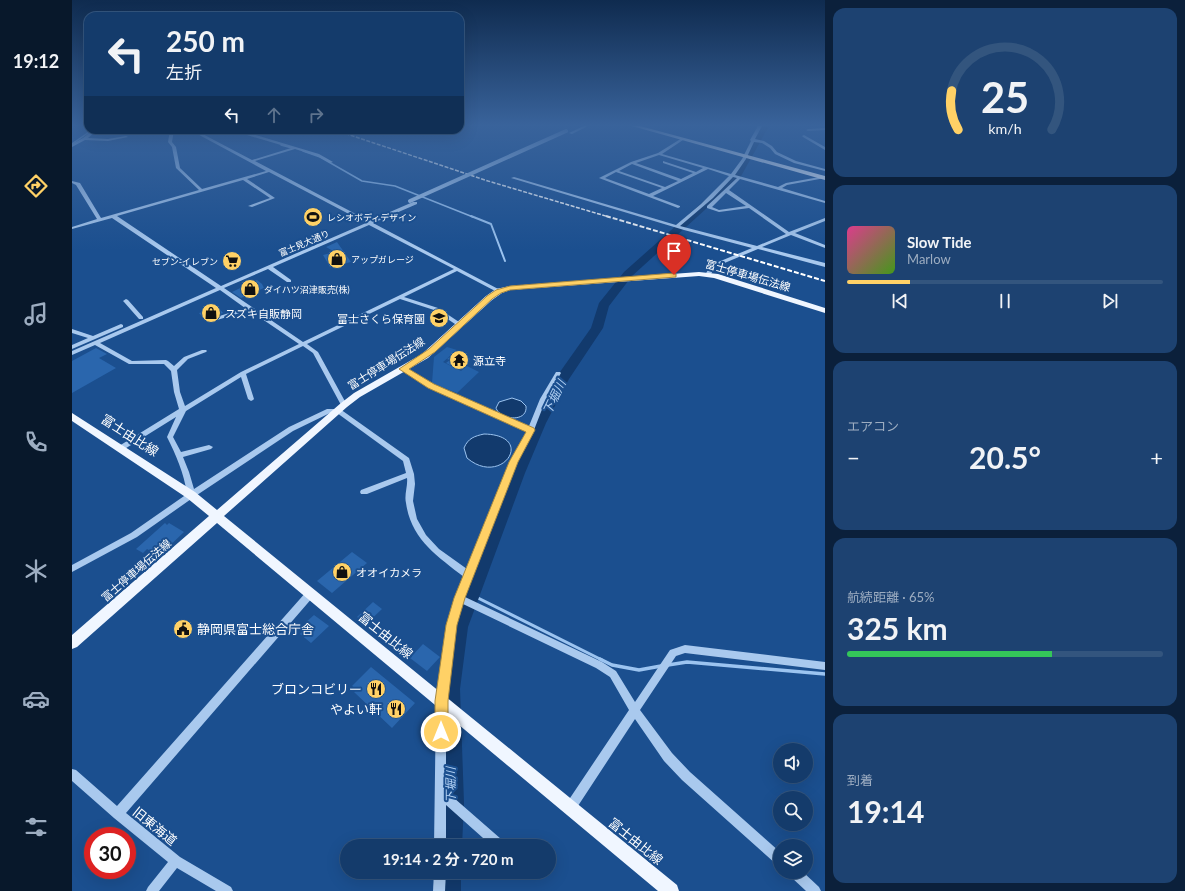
<!DOCTYPE html>
<html lang="ja">
<meta charset="utf-8">
<style>
:root{--surface:#143b6b;--page:#1d4271;--text:#f1f3f6;--muted:#9dadc1;--line:#33557e;--accent:#ffd166}
body{margin:0;font-family:Lato,"Noto Sans JP",sans-serif;background:var(--page);color:var(--text);height:100vh;display:flex;flex-direction:column;font-size:15px;white-space:nowrap}
*{box-sizing:border-box;margin:0}
p{font-size:13px;color:var(--muted)}
.icon{flex:none;width:22px;height:22px;fill:none;stroke:currentColor;stroke-width:2;stroke-linecap:round;stroke-linejoin:round}
.map{position:relative;flex:1;overflow:hidden}
.sheet{display:flex;flex-direction:column;gap:8px;padding:8px;background:#0b203b;width:360px}
.sheet>*{flex:none}
.hud{position:absolute;left:12px;top:12px;width:380px;height:122px;border-radius:12px;box-shadow:0 4px 16px #0002,0 0 0 1px var(--line);background:#143b6b;color:var(--text);overflow:hidden}
.tools{position:absolute;left:701px;top:743px;display:grid;gap:8px}
.tools a{display:grid;place-items:center;width:40px;height:40px;border-radius:50%;background:var(--surface);box-shadow:0 4px 16px #0002,0 0 0 1px var(--line);font-size:20px}
.speed{position:absolute;left:12px;top:827px;display:flex;gap:8px;font-size:20px;font-weight:700;text-align:center}
.speed>*{display:grid;place-content:center;width:52px;height:52px;border-radius:50%;background:var(--surface);box-shadow:0 4px 16px #0002,0 0 0 1px var(--line);line-height:1}
.speed .limit{border:6px solid #d22;background:#fff;color:#111}
.pin{position:absolute;display:grid;place-items:center;width:34px;height:34px;color:#fff;margin:-41px -17px;border-radius:50% 50% 50% 0;rotate:-45deg;box-shadow:0 0 4px #0007}
.pin .icon{rotate:45deg}
.me{position:absolute;width:44px;margin:-22px;rotate:0deg;stroke-linejoin:round;filter:drop-shadow(0 0 3px #0008)}
.turn{display:flex;align-items:center;gap:14px;height:84px;padding:0 16px;font-size:18px}
.turn .icon{width:52px;height:52px;stroke-width:2.5}
.turn b{display:block;font-size:28px;line-height:34px}
.lanes{display:flex;align-items:center;height:38px;padding:0 16px;background:#0003;justify-content:center;gap:20px;direction:ltr}
.lanes .off{opacity:.35}
.big{font-size:30px;font-weight:700;line-height:1.1}
.sheet .tile{flex:1;display:flex;flex-direction:column;justify-content:center;gap:6px;min-width:0;padding:0 14px;border-radius:12px;background:var(--page)}
.sheet .dial{align-items:center;gap:0}
.dial svg{height:104px;overflow:visible;fill:none;stroke:var(--line);stroke-width:7;stroke-linecap:round;text-anchor:middle}
.dial text{fill:var(--text);stroke:none}
.song{display:flex;align-items:center;gap:12px}
.cover{width:48px;height:48px;border-radius:6px;background:linear-gradient(135deg,hsl(330 70% 55%),hsl(100 70% 35%))}
.played{height:4px;border-radius:2px;background:linear-gradient(90deg,var(--accent) 20%,var(--line) 20%)}
.keys{display:flex;justify-content:space-around;direction:ltr}
.heat{display:flex;justify-content:space-between;align-items:center;font-size:22px;direction:ltr}
.charge{height:6px;border-radius:3px;background:linear-gradient(90deg,#34c759 65%,var(--line) 0)}
.trip{position:absolute;left:268px;top:839px;width:216px;height:40px;border-radius:20px;background:var(--surface);box-shadow:0 4px 16px #0002,0 0 0 1px var(--line);font-weight:700;line-height:40px;text-align:center}
main{display:flex;flex:1;min-height:0}
.dock{display:flex;flex-direction:column;width:72px;justify-content:space-around;align-items:center;background:#08182b;color:var(--muted)}
.dock .icon{width:28px;height:28px}
.dock .selected{color:var(--accent)}
.dock b{font-size:18px;color:var(--text)}
.map>svg:first-child{display:block}
</style>
<main>
<nav class="dock">
<b>19:12</b>
<svg class="icon selected" aria-label="directions" viewBox="0 0 24 24"><path d="M12 3l9 9-9 9-9-9zM9 14v-3h6M13 9l2 2-2 2"/></svg>
<svg class="icon" aria-label="music" viewBox="0 0 24 24"><path d="M9 18V5l10-2v13"/><circle cx="6" cy="18" r="3"/><circle cx="16" cy="16" r="3"/></svg>
<svg class="icon" aria-label="phone" viewBox="0 0 24 24"><path d="M5 4h4l2 5-3 2q2 4 5 5l2-3 5 2v4C11 20 4 13 5 4z"/></svg>
<svg class="icon" aria-label="climate" viewBox="0 0 24 24"><path d="M12 3v18M4 7l16 10M4 17L20 7"/></svg>
<svg class="icon" aria-label="car" viewBox="0 0 24 24"><path d="M5 17H2v-5l4-1 3-4h7l3 4 3 1v5h-3M9 17h6M6 11h13"/><circle cx="7" cy="17" r="2"/><circle cx="17" cy="17" r="2"/></svg>
<svg class="icon" aria-label="filters" viewBox="0 0 24 24"><path d="M4 7h16M4 17h16"/><circle cx="9" cy="7" r="2"/><circle cx="15" cy="17" r="2"/></svg>
</nav>
<div class="map">
<svg width="753" height="891" viewBox="0 0 753 891">
<rect width="100%" height="100%" fill="#1b4f8f"/>
<!-- green -->
<path fill="#2461a8" d="M375 347 385 350 371 362 389 371 395 366 407 372 385 393 360 383 362 357Z"/>
<!-- water -->
<g fill="#123a6d" stroke="#9cc4f0">
<path d="M440 398 449 401 454 406C456 423 428 420 424 408L427 402Z"/>
<path d="M412 434C465 435 430 488 395 458L392 448C396 438 403 436 412 434Z"/>
</g>
<g fill="none" stroke-linecap="round" stroke-linejoin="round">
<!-- stream-far3 -->
<g stroke="#9cc4f0" stroke-width="1.5">
<path d="M167 130 174 134"/>
<path d="M0 144 20 130"/>
<path d="M209 145 220 148"/>
<path d="M231 151 248 157 290 181 323 186 401 217"/>
</g>
<!-- stream-far2 -->
<path stroke="#9cc4f0" stroke-width="2" d="M399 216 419 224 433 261"/>
<!-- stream-far1 -->
<path stroke="#9cc4f0" stroke-width="3" d="M398 594 530 660"/>
<!-- stream -->
<g stroke="#9cc4f0" stroke-width="3.5">
<path d="M528 659 540 665 567 670 589 666"/>
<path d="M596 665 615 662 753 674"/>
</g>
<!-- river -->
<g fill="#123a6d" fill-rule="evenodd">
<path d="M689 126H697L668 178 560 276 537 306 531 328 497 379 474 423 453 473 396 627 388 689 392 803 390 846H366L368 803V689L376 627 437 473 460 423 483 379 519 328 527 303 552 272 661 175Z"/>
<path d="M365 872H389V891H363Z"/>
</g>
</g>
<!-- building -->
<g fill="#2a66ad">
<path d="M265 242 279 262 258 267 251 255 263 252 254 247Z"/>
<path d="M185 280 190 284 192 288 169 298 160 292Z"/>
<path d="M146 307 151 313 132 319 127 313Z"/>
<path d="M24 348 35 354 27 358 44 368 0 393V361Z"/>
<path d="M384 352 396 356 395 357 398 359 389 366 385 364 382 367 374 363 378 360 375 359Z"/>
<path d="M93 523 95 525 97 523 112 532 91 552 88 550 84 554 75 549 71 553 64 549Z"/>
<path d="M280 552 295 563 260 593 245 581Z"/>
<path d="M301 602 310 609 294 624 285 617Z"/>
<path d="M242 615 257 626 239 643 228 634 236 626 233 623Z"/>
<path d="M351 644 368 657 355 671 338 658Z"/>
<path d="M299 667 343 703 320 728 282 692 285 690 280 686Z"/>
</g>
<g fill="none" stroke-linecap="round" stroke-linejoin="round">
<!-- minor -->
<g fill="#a9c9ee" fill-rule="evenodd">
<path d="M512 126H516L500 134 497 133Z"/>
<path d="M686 126H690L683 139 692 141 700 146 705 152 724 161 753 169V171L722 163 703 154 698 148 690 143 682 142 674 159 663 175 706 187 714 183 753 176V178L715 185 710 188 753 201V203L668 179 657 190 717 232 753 218V221L723 233 753 245V248L719 235 690 247 753 263V267L686 249 643 267 638 276H634L633 275 639 265 680 248 612 230 439 178 442 177 604 225 629 204 657 176 636 169 581 196 608 206V207L606 208 527 178 559 162 586 153 610 138H611V140L590 154 659 174 670 159 679 141 678 140ZM587 155 631 168 624 172 591 161V163L621 173 609 179 564 163ZM560 164 606 181 593 187 547 171ZM544 172 590 188 577 194 533 178ZM661 177 665 178 635 206V208L647 212 677 208 714 234 685 246 608 226 641 198ZM654 193 674 206 647 210 640 207Z"/>
<path d="M753 128V130L736 131 734 130 736 129Z"/>
<path d="M21 130H25L16 138 36 139 54 136 56 137 36 141 13 140 0 147V144L11 138Z"/>
<path d="M98 130H102L100 142 104 147 108 168 130 189 194 171 118 130H123L180 160 219 148 175 135 168 130H172L177 133 247 154 261 162 258 163 245 156 223 149 183 161 297 221 341 202H345V204L301 223 430 291 429 292H425L385 271 332 297 366 308 390 324V326H386L362 310 328 299 235 344 246 352 275 405 274 407H272L269 405 241 353 231 346 174 374 182 399 181 400 179 401 176 399 169 377 114 411 101 437 109 452 137 445 141 447 139 449 111 457 117 472 122 489 217 427 255 409H268L337 458 342 474 343 484 341 501 345 519 354 535 367 549 395 569 438 461 455 431 357 387 328 369 329 368H333L361 385 457 426 468 399 484 372H488L489 373 474 399 462 430 446 461 393 597 530 662 544 671 563 702 598 650 613 645 753 662V670L613 653 604 656 568 710 600 753 618 772 708 852V866L704 864 610 780 592 761 563 719 502 812 498 813 494 812 493 808 494 804 557 710 538 677 524 668 391 604 384 625 374 701V791L429 839 431 843 429 846H420L374 805V846H362L364 701 376 625 383 600V598L385 595 392 577C365 556 339 539 334 503 332 495 336 486 335 478L295 494H289L288 492 289 490 334 473 331 461 265 413H258L221 431 122 497 65 537 0 572V565L59 533 115 494C112 473 104 455 95 437L104 417 51 450H49L45 448 47 446 107 409 102 392 99 371 92 364H57L23 345 0 355V351L144 288 40 218 0 229V227L25 219 4 185 0 183V181L8 183 29 218 127 190 104 168 100 147 96 142ZM197 172 294 223 149 286 45 216 171 180 198 198 176 206 180 207 203 198 175 179ZM297 225 382 269 231 342 152 288 196 269 215 282H219V280L201 267ZM148 290 173 308 138 319V321H142L177 310 227 344 169 372 113 406 108 392 105 370 116 359 134 352 135 351 134 350H130L112 357 102 366 96 361 94 360 60 361 28 343Z"/>
<path d="M732 135 753 147V150L731 137 730 136Z"/>
<path d="M54 299 56 300 71 317V319H67L52 302 51 301Z"/>
<path d="M49 324 51 325V327L0 349V345L16 338 0 333V329L21 336Z"/>
<path d="M238 590 241 591 242 594 241 597 54 813 108 857 159 887 161 891H144L105 868 87 891H74L76 887 96 862 42 818 0 781V769L4 770 45 806 235 591Z"/>
<path d="M362 872H374L373 891H361Z"/>
<path d="M716 872H731L747 887 749 891H734L718 876Z"/>
</g>
<!-- major -->
<g fill="#f0f6ff" fill-rule="evenodd">
<path d="M560 126H568L753 176V180Z"/>
<path d="M627 272 646 274 753 308V313L642 278 627 276 438 290 430 293 420 300 356 358 288 397 275 407 152 516 605 885 607 891H586L145 523 5 647 0 649V635L137 516 115 498 0 421V413L123 492 145 510 269 403 282 393 350 354 414 296 424 289 438 286Z"/>
</g>
<!-- rail-far1 -->
<path stroke="#fff" stroke-width="1.5" stroke-dasharray="4 1.5" stroke-linecap="butt" d="M263 130 416 181 537 217"/>
<!-- rail -->
<path stroke="#fff" stroke-width="2" stroke-dasharray="5 2" stroke-linecap="butt" d="M534 216 753 281"/>
<!-- minor-bridge -->
<path stroke="#a9c9ee" stroke-width="4" d="M338 201 494 131"/>
</g>
<!-- sky -->
<linearGradient id="sky" x2="0" y2="1"><stop stop-color="#0f2b4f"/><stop offset="0.5" stop-color="#39639b"/><stop offset="1" stop-color="#39639b" stop-opacity="0"/></linearGradient>
<rect width="753" height="250" fill="url(#sky)"/>
<!-- route -->
<path fill="#ffd166" stroke="#a68842" d="M602 273 604 274V277L438 290 429 293 420 299 363 352 337 369 362 384 462 428 463 430 446 462 393 598 385 625 376 701V732L374 737 369 738 365 737 363 732V701L374 625 382 598 437 462 454 432 356 388 327 369 357 349 415 296 424 290 438 286Z"/>
<!-- icons -->
<defs>
<symbol id="stadium-disc" viewBox="-11 -11 22 22"><circle r="9.5" fill="#ffd166" stroke="#1b4f8f"/><path d="M0-5a6.5 5 0 1 0 0 10a6.5 5 0 1 0 0-10ZM-3.5-1.8h7v3.6h-7Z" fill="#111"/></symbol>
<symbol id="shop-disc" viewBox="-11 -11 22 22"><circle r="9.5" fill="#ffd166" stroke="#1b4f8f"/><path d="M-5-2.5h2.3a2.7 3.5 0 0 1 5.4 0H5L5.5 6h-11ZM-1.5-2.5h3a1.5 2.3 0 0 0-3 0Z" fill="#111"/></symbol>
<symbol id="supermarket-disc" viewBox="-11 -11 22 22"><circle r="9.5" fill="#ffd166" stroke="#1b4f8f"/><path d="M-6-5.5h2.5l.6 2H6L4.5 2H-2.5L-4.4-4H-6ZM-1.5 3.2a1.3 1.3 0 1 0 .1 0ZM3 3.2a1.3 1.3 0 1 0 .1 0Z" fill="#111"/></symbol>
<symbol id="school-disc" viewBox="-11 -11 22 22"><circle r="9.5" fill="#ffd166" stroke="#1b4f8f"/><path d="M0-5L7-2L0 1L-7-2ZM-4 1L0 2.5L4 1V4Q0 6-4 4Z" fill="#111"/></symbol>
<symbol id="temple-disc" viewBox="-11 -11 22 22"><circle r="9.5" fill="#ffd166" stroke="#1b4f8f"/><path d="M0-6L5-2H3V0L6.5 2.5H4V6H1.5V3h-3V6H-4V2.5H-6.5L-3 0V-2H-5Z" fill="#111"/></symbol>
<symbol id="civic-disc" viewBox="-11 -11 22 22"><circle r="9.5" fill="#ffd166" stroke="#1b4f8f"/><path d="M-.6-6.5H3V-4.5H.6V-3L4-1V1h2V6H-6V1h2V-1L-.6-3ZM-1.2 2.5V6h2.4V2.5Z" fill="#111"/></symbol>
<symbol id="restaurant-disc" viewBox="-11 -11 22 22"><circle r="9.5" fill="#ffd166" stroke="#1b4f8f"/><path d="M-5-6h1v4h1v-4h1v4h1v-4h1v5L-1.5 .5V6h-2V.5L-5-1ZM5-6V6H3V1.5H1.5Q1.5-4 5-6Z" fill="#111"/></symbol>
</defs>
<g fill-rule="evenodd">
<use href="#stadium-disc" x="230" y="206" width="22" height="22"/>
<use href="#shop-disc" x="254" y="248" width="22" height="22"/>
<use href="#supermarket-disc" x="149" y="250" width="22" height="22"/>
<use href="#shop-disc" x="167" y="278" width="22" height="22"/>
<use href="#shop-disc" x="128" y="302" width="22" height="22"/>
<use href="#school-disc" x="356" y="307" width="22" height="22"/>
<use href="#temple-disc" x="376" y="349" width="22" height="22"/>
<use href="#shop-disc" x="259" y="561" width="22" height="22"/>
<use href="#civic-disc" x="100" y="618" width="22" height="22"/>
<use href="#restaurant-disc" x="293" y="678" width="22" height="22"/>
<use href="#restaurant-disc" x="313" y="698" width="22" height="22"/>
</g>
<g text-anchor="middle" dominant-baseline="central" stroke-width="4" stroke-linejoin="round" paint-order="stroke">
<!-- far-poi labels -->
<g font-size="9" fill="#fff" stroke="#1b4f8f" text-anchor="start">
<text x="255" y="217">レシオボディデザイン</text>
<text x="279" y="259">アップガレージ</text>
<text x="146" y="261" text-anchor="end">セブン-イレブン</text>
<text x="192" y="289">ダイハツ沼津販売(株)</text>
</g>
<!-- far-street labels -->
<g font-size="9" fill="#fff" stroke="#1b4f8f">
<text transform="translate(232 243) rotate(-23)">富士見大通り</text>
</g>
<!-- street labels -->
<g font-size="11" fill="#fff" stroke="#1b4f8f">
<text transform="translate(676 275) rotate(16)">富士停車場伝法線</text>
<text transform="translate(314 363) rotate(-32)">富士停車場伝法線</text>
<text transform="translate(64 570) rotate(-41)">富士停車場伝法線</text>
</g>
<!-- poi labels -->
<g font-size="11" fill="#fff" stroke="#1b4f8f" text-anchor="start">
<text x="153" y="313">スズキ自販静岡</text>
<text x="353" y="318" text-anchor="end">富士さくら保育園</text>
<text x="401" y="360">源立寺</text>
<text x="284" y="572">オオイカメラ</text>
</g>
<!-- water labels -->
<g font-size="12" font-style="italic" fill="#b5d3f5" stroke="#1b4f8f">
<text transform="translate(482 397) rotate(-64)">下堀川</text>
<text transform="translate(378 785) rotate(-90)">下堀川</text>
</g>
<!-- near-street labels -->
<g font-size="13" fill="#fff" stroke="#1b4f8f">
<text transform="translate(58 435) rotate(33)">富士由比線</text>
<text transform="translate(314 635) rotate(39)">富士由比線</text>
<text transform="translate(83 826) rotate(39)">旧東海道</text>
<text transform="translate(564 841) rotate(39)">富士由比線</text>
</g>
<!-- near-poi labels -->
<g font-size="13" fill="#fff" stroke="#1b4f8f" text-anchor="end">
<text x="125" y="629" text-anchor="start">静岡県富士総合庁舎</text>
<text x="290" y="689">ブロンコビリー</text>
<text x="310" y="709">やよい軒</text>
</g>
</g>
</svg>
<div class="tools">
<a><svg class="icon" aria-label="sound" viewBox="0 0 24 24"><path d="M4 9h4l5-4v14l-5-4H4zM17 9q2 3 0 6"/></svg></a>
<a><svg class="icon" aria-label="search" viewBox="0 0 24 24"><circle cx="10" cy="10" r="6"/><path d="M15 15l6 6"/></svg></a>
<a><svg class="icon" aria-label="layers" viewBox="0 0 24 24"><path d="M12 4l9 5-9 5-9-5zM3 14l9 5 9-5"/></svg></a>
</div>
<div class="speed"><div class="limit">30</div></div>
<div class="pin" style="left:602px;top:275px;background:#d93025"><svg class="icon" aria-label="arrive" viewBox="0 0 24 24"><path d="M6 21V4h12l-3 4 3 4H6"/></svg></div>
<svg class="me" style="left:369px;top:732px" viewBox="-20 -20 40 40"><circle r="17" fill="#ffd166" stroke="#fff" stroke-width="3"/><path d="M0-11L8 9 0 5-8 9z" fill="#fff"/></svg>
<div class="trip">19:14 · 2 分 · 720 m</div>
<div class="hud">
<div class="turn"><svg class="icon" aria-label="left" viewBox="0 0 24 24"><path d="M17 20v-9H6M10 6l-5 5 5 5"/></svg><div><b>250 m</b>左折</div></div>
<div class="lanes"><svg class="icon" aria-label="left" viewBox="0 0 24 24"><path d="M17 20v-9H6M10 6l-5 5 5 5"/></svg><svg class="icon off" aria-label="ahead" viewBox="0 0 24 24"><path d="M12 20V5M6 11l6-6 6 6"/></svg><svg class="icon off" aria-label="right" viewBox="0 0 24 24"><path d="M7 20v-9h11M14 6l5 5-5 5"/></svg></div>
</div>
</div>
<section class="sheet">
<div class="tile dial"><svg viewBox="0 0 100 80">
<path d="M14 69A42 42 0 1 1 86 69"/>
<path d="M14 69A42 42 0 0 1 9 39" stroke="#ffd166"/>
<text x="50" y="56" font-size="32" font-weight="700">25</text>
<text x="50" y="72" font-size="11">km/h</text>
</svg></div>
<div class="tile">
<div class="song"><i class="cover"></i><div><b>Slow Tide</b><p>Marlow</p></div></div>
<div class="played"></div>
<div class="keys"><svg class="icon" aria-label="previous" viewBox="0 0 24 24"><path d="M18 5L8 12l10 7zM5 5v14"/></svg><svg class="icon" aria-label="pause" viewBox="0 0 24 24"><path d="M8 5v14M16 5v14"/></svg><svg class="icon" aria-label="next" viewBox="0 0 24 24"><path d="M6 5l10 7-10 7zM19 5v14"/></svg></div>
</div>
<div class="tile"><p>エアコン</p>
<div class="heat"><a>−</a><b class="big">20.5°</b><a>+</a></div>
</div>
<div class="tile"><p>航続距離 · 65%</p><b class="big">325 km</b><div class="charge"></div></div>
<div class="tile"><p>到着</p><b class="big">19:14</b></div>
</section>
</main>
